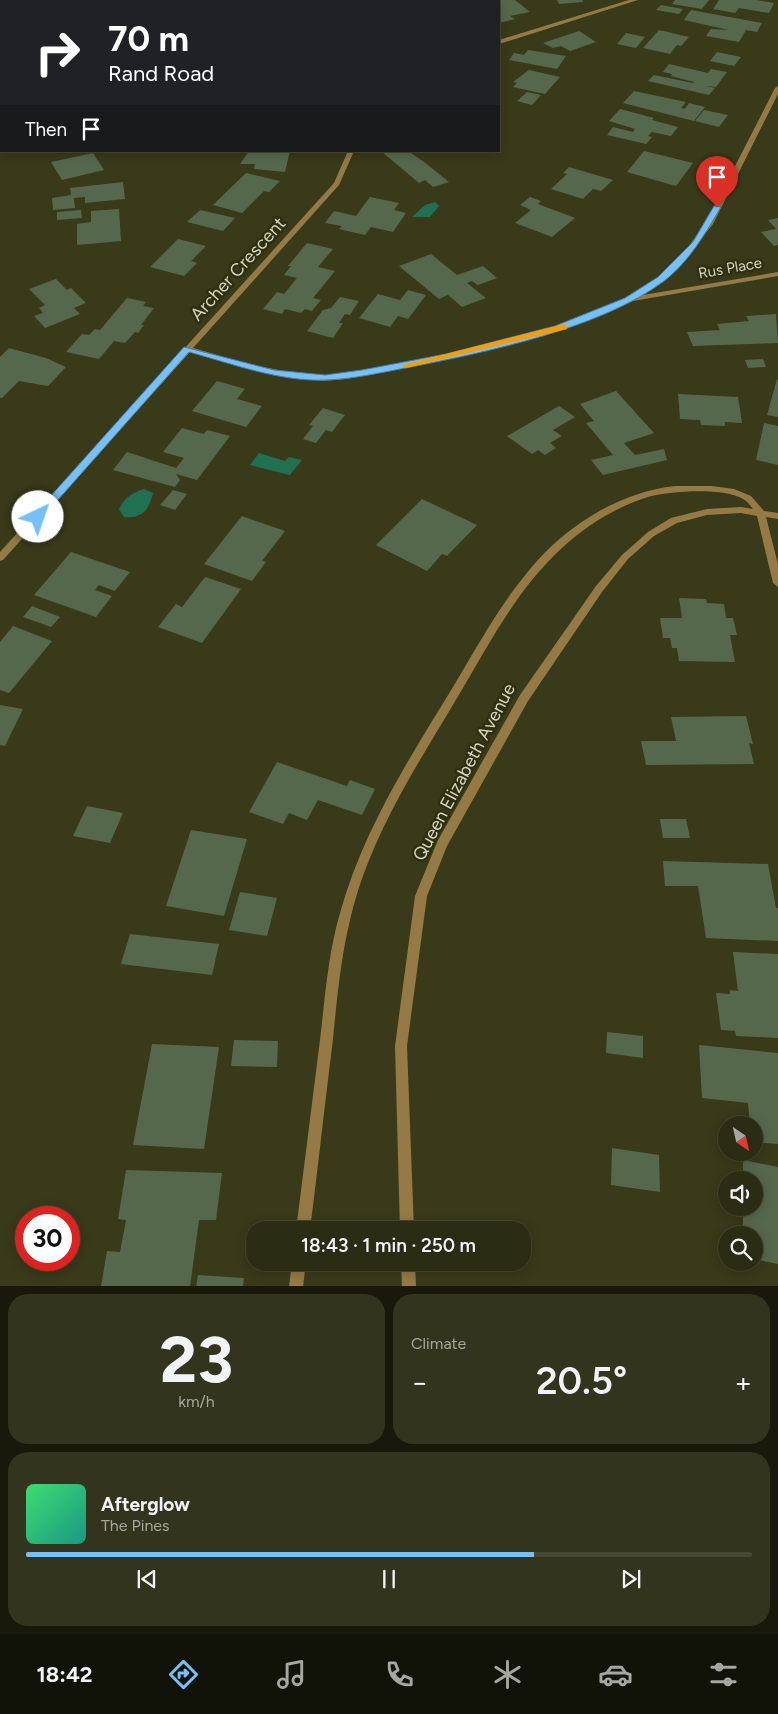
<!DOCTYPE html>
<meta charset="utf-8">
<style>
:root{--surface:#2b2c14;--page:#33341d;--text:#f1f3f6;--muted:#a6a7a0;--line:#474834;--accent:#76c0f7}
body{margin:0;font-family:Figtree,sans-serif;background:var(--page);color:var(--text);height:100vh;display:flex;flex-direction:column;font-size:19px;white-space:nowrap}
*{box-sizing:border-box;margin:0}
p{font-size:16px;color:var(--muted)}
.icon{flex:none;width:28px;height:28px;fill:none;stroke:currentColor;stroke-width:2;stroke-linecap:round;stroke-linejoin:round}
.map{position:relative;height:1286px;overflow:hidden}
.drawer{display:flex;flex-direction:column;gap:8px;padding:8px;background:#18180b;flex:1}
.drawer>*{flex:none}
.guide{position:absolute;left:0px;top:0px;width:500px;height:152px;box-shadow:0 2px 12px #0003,0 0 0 1px var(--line);background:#202124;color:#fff;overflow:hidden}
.needle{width:32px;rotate:146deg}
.controls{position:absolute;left:718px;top:1116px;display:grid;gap:10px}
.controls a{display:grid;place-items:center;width:45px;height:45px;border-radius:50%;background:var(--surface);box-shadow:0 2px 12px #0003,0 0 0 1px var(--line);font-size:25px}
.speed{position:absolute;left:15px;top:1206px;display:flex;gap:10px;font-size:25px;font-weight:700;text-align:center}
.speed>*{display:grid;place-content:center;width:65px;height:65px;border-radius:50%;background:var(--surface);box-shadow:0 2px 12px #0003,0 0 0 1px var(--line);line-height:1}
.speed .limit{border:8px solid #d22;background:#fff;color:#111}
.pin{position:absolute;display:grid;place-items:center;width:42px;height:42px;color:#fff;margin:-51px -21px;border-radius:50% 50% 50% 0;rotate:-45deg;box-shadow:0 0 5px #0007}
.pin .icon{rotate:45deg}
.me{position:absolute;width:55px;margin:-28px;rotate:42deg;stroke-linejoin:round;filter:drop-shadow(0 0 4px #0008)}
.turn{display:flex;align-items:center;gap:18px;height:105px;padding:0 25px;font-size:22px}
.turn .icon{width:65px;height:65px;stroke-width:2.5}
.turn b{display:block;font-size:35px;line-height:42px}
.then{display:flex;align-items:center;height:48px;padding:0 25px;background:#0003;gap:10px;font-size:19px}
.big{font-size:38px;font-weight:600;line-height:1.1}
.drawer .card{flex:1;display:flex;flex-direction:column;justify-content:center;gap:8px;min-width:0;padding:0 18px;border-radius:20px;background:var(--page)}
.drawer .dial{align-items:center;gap:0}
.dial b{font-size:65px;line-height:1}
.song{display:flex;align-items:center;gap:15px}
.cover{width:60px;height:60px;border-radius:8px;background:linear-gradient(135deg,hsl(140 70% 55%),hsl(170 70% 35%))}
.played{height:5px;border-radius:2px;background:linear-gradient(90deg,var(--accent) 70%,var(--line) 70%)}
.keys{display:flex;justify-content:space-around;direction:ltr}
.heat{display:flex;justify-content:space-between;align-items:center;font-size:28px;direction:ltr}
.drawer .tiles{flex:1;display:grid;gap:8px;grid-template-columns:1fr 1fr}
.card:last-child{grid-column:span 2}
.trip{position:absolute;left:246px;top:1221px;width:285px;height:50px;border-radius:20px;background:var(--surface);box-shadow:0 2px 12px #0003,0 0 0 1px var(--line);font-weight:600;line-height:50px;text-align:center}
.tab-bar{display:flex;height:80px;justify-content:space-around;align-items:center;background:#111208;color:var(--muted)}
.tab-bar .icon{width:35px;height:35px}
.tab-bar .selected{color:var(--accent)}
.tab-bar b{font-size:22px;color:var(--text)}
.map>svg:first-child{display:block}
</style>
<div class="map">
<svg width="778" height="1287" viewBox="0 0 778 1287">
<rect width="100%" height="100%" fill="#393a1a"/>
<!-- water -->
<g fill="#217051">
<path d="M435 202 439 206 430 217H412L425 205Z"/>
<path d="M259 453 285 461 289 457 302 460 290 475 250 465Z"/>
<path d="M144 489 153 493C149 509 143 519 124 517L119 509C125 497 132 493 144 489Z"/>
</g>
<!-- building -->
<g fill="#55684c">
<path d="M499 0H515L530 12 510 16 515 19 499 23Z"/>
<path d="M557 0H582L583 2 559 4Z"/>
<path d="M675 0H709L702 9 672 4Z"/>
<path d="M719 0H756L774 3 769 13 739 8 735 13 713 9Z"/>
<path d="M661 5 683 9 679 14 656 10Z"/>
<path d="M691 10 762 23 757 32 746 30 739 42 706 36 711 29 729 30 684 20Z"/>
<path d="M659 30 689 37 681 46 677 45 670 54 643 48Z"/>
<path d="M579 31 596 42 570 51 561 46 553 48 543 43Z"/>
<path d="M626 33 645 37 636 48 617 44Z"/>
<path d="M528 50 566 56 557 69 509 60 514 53 524 55Z"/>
<path d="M717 52 741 57 734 66 710 61Z"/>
<path d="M669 64 708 73 711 69 727 72 716 87 706 86 715 88 709 95 648 81 654 75 693 83 694 82 671 76 672 74 663 72Z"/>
<path d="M529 70 560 77 545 94 513 87 517 83 513 82Z"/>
<path d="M634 91 686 102 681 108 685 109 689 103 705 107 694 121 623 103Z"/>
<path d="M527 92 541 95 532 105 517 101Z"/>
<path d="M620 109 654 118 652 120 678 127 671 136 652 132 648 136 652 137 646 144 607 135 613 127 633 132 635 129 609 121Z"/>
<path d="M704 110 728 115 719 127 695 121Z"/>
<path d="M249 151H290L285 172 254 169 255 164H240Z"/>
<path d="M408 151 424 162 449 182 433 187 425 180 419 183 382 152Z"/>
<path d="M644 151 693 163 676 186 627 172Z"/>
<path d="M93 153 104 170 62 180 51 162Z"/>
<path d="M569 167 613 180 601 191 593 189 583 199 551 189 567 174 563 173Z"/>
<path d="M246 173 280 181 269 192 264 191 242 213 213 205Z"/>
<path d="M123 182 125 199 85 203V197L74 198 75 208 53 210 52 198 71 195 70 188Z"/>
<path d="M370 197 399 203 394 210 406 213 393 232 371 227 365 235 339 229 342 226 325 223 334 211 356 216Z"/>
<path d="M530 197 541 201 538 204 575 218 552 237 515 223 531 210 520 205Z"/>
<path d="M119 209 121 241 77 245V224L91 222V211Z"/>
<path d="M81 210 82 218 57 220V212Z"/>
<path d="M200 210 235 218 223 231 187 222Z"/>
<path d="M778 218V245L774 246 761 232 776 229 768 220Z"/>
<path d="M178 239 206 246 191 261 197 263 184 276 150 267Z"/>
<path d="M307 243 333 249 318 267 335 271 313 298 321 300 312 311 305 309 301 313 285 309 282 314 263 309 277 292 284 294 297 278 284 275 291 266H288Z"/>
<path d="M431 254 457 275 483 266 497 278 478 285 472 281 467 283 486 298 462 307 448 295 439 299 399 266Z"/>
<path d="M56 279 67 290 71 288 86 303 74 308 80 314 45 328 34 316 43 313 39 308 45 305 29 289Z"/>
<path d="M408 290 426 295 408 319 398 316 390 327 359 318 378 294 400 300Z"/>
<path d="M340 297 359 301 350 315 345 314 339 323H343L333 338 307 331 323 310 331 308Z"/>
<path d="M127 298 146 302 143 306 154 308 141 325H144L138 333 135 332 125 343 114 341 99 359 66 352 82 334 89 335 95 329 100 330Z"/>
<path d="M776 314 778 343 693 346 687 332 720 330 717 324 749 321 746 316Z"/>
<path d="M9 348 46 358 66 367 48 386 19 381 2 398H0V357Z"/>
<path d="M763 359 766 367 748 368 745 360Z"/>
<path d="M777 379 778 380V417L767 415Z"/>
<path d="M217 381 245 389 237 399 262 406 246 427 192 411Z"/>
<path d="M616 391 654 433 624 443 635 455 664 449 667 460 603 475 591 460 613 455 586 423 594 421 580 404Z"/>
<path d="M678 394 738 397 742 423 725 422V426L701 425 700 420 680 419Z"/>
<path d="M559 406 575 417 553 430 562 436 550 443 556 448 545 455 538 450 532 454 507 436Z"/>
<path d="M323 408 345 415 332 432 326 430 316 443 303 439 313 426 309 425Z"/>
<path d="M764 423 778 426V465L756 460Z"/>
<path d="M182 428 204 434 207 430 230 436 197 480 176 474 180 480 175 487 113 470 127 452 176 468 184 458 163 452Z"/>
<path d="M173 490 187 494 175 510 160 505Z"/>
<path d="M422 499 477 525 447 556 442 554 427 571 376 545Z"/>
<path d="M242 516 285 531 262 561 266 562 252 581 204 564Z"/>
<path d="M71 552 130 572 115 591 99 585 95 590 112 596 96 617 34 595Z"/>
<path d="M205 577 241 589 202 643 158 627 176 604 182 607Z"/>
<path d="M679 598 706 599 707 603 724 604 726 618H733L737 635H730L735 662 679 661 677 648H672L670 638H663L660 618H682Z"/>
<path d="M32 606 60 617 51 627 23 617Z"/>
<path d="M13 626 52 641 9 693 0 690V642Z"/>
<path d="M0 705 23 709 5 746 0 745Z"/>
<path d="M746 716 753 744 749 743 754 764 646 765 641 741H676L671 717Z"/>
<path d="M277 762 347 786 350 780 375 789 362 815 318 800 307 820 289 813 283 824 249 812Z"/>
<path d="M87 806 123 813 110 843 73 836Z"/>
<path d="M660 819H686L690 838H663Z"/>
<path d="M191 830 247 839 224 916 166 906Z"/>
<path d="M663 861 768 864 776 908H778V941L706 938 698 886H665Z"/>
<path d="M240 892 277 898 267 936 229 930Z"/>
<path d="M130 934 219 944 212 975 121 964Z"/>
<path d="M733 952 778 954V1038L736 1036 735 1031 721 1030 716 993 730 994V990L738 991Z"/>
<path d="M607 1032 643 1036V1058L606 1053Z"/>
<path d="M234 1040 278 1041 277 1067 231 1066Z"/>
<path d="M152 1044 219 1047 204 1149 133 1145Z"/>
<path d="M699 1045 778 1053V1144L754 1142V1125H750L748 1103 702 1098Z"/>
<path d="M612 1148 659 1155 660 1192 611 1185Z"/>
<path d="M743 1160 778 1167V1264L754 1259V1235H743V1208H754V1180H743Z"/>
<path d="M126 1170 222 1173 216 1220H199L190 1287H101L107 1251 120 1252 126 1220 118 1219Z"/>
<path d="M198 1275 244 1278 243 1287H196Z"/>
</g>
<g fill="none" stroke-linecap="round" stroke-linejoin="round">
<!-- minor -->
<g fill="#957a45" fill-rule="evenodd">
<path d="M629 0H638L499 44V40Z"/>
<rect x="0" y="10" width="1" height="4"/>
<path d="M778 86V94L713 224 678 268 665 281 643 295 778 272V276L633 301 580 324 511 344 391 371 346 379 324 381 289 377 255 370 190 352 3 560 0 561V552L334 183 348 151H354L339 185 193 348C236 360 278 374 322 375 355 376 388 367 419 360 495 344 615 322 671 267 698 239 715 206 732 172 746 144 761 116 775 88Z"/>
<path d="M675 486H712L734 489 751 496 764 511 778 513V519L766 517 778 564V587L773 583 757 516 741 513 707 515 677 523 654 536 628 559 602 592 528 701 447 846 427 896 407 1046 414 1230H400L395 1046 415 896 438 840 520 695 596 586 622 555 648 532 671 518 707 509 741 507 753 509C750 505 747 501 743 499 724 487 669 491 648 497 616 507 587 525 562 548 518 588 490 642 460 693 418 764 371 834 351 916 341 956 337 998 333 1039 325 1103 318 1166 310 1230H296C304 1167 312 1103 320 1040 325 998 328 954 340 913 363 830 409 759 453 687 483 637 512 582 556 542 589 513 630 491 675 486Z"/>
<path d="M292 1262H306L303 1287H289Z"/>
<path d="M401 1262H415L416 1287H402Z"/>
</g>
</g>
<!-- route -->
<path fill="#76c0f7" stroke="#4d7da1" d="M714 206 721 207C705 234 689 262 664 281 602 328 487 352 411 367 383 372 355 379 326 380 280 382 233 364 189 352L41 519H34L32 517 184 347 274 370 325 375 362 370 446 354 555 326 625 298 658 277 693 242Z"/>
<!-- slow -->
<path fill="#f59e0b" d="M564 324 567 325V329L406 368 402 365Z"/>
<g text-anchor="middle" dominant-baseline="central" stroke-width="5" stroke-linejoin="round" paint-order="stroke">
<!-- far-street labels -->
<g font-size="15" fill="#d4d5c2" stroke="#2f3010">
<text transform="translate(730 268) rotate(-10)">Rus Place</text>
</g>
<!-- street labels -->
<g font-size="18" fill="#d4d5c2" stroke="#2f3010">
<text transform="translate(238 269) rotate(-48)">Archer Crescent</text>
<text transform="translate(464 772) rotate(-62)">Queen Elizabeth Avenue</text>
</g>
</g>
</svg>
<div class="controls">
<a><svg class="needle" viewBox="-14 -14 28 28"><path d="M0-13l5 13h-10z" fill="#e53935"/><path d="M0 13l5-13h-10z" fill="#a6a7a0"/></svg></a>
<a><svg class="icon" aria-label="sound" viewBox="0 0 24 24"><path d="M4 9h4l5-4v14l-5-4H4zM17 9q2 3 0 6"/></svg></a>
<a><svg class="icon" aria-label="search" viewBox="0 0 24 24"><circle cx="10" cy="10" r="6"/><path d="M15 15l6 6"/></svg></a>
</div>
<div class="speed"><div class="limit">30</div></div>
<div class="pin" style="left:717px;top:207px;background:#d93025"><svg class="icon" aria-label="arrive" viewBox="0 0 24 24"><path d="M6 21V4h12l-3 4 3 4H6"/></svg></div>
<svg class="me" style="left:38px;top:517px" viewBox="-20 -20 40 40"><circle r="19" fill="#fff"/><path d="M0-13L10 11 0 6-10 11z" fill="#76c0f7"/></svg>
<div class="trip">18:43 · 1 min · 250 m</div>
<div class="guide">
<div class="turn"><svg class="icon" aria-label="right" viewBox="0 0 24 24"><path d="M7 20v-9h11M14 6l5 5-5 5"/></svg><div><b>70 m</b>Rand Road</div></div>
<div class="then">Then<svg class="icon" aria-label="arrive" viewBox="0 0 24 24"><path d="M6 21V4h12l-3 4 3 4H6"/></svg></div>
</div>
</div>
<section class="drawer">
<div class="tiles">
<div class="card dial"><b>23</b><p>km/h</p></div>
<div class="card"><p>Climate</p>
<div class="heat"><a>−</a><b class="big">20.5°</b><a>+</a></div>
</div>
<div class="card">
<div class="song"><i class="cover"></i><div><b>Afterglow</b><p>The Pines</p></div></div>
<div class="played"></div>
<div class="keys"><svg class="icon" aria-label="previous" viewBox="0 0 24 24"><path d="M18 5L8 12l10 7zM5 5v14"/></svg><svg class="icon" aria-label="pause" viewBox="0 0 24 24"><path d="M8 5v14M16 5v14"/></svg><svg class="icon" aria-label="next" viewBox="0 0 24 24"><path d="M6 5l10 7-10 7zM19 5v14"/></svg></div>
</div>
</div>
</section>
<nav class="tab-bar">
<b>18:42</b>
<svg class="icon selected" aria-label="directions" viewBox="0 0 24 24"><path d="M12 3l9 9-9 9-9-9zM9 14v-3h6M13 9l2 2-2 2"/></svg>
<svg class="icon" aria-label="music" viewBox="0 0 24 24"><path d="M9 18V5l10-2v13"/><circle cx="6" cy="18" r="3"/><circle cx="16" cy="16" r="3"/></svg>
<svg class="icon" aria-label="phone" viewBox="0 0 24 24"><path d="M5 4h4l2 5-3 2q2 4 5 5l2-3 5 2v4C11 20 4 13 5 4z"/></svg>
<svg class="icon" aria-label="climate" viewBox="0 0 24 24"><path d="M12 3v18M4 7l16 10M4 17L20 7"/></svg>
<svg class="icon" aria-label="car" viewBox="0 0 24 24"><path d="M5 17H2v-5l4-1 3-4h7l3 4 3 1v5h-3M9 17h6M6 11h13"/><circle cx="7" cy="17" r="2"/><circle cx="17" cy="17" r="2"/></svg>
<svg class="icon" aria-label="filters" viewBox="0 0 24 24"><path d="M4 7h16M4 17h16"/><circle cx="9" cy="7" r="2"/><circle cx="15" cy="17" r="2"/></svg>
</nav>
